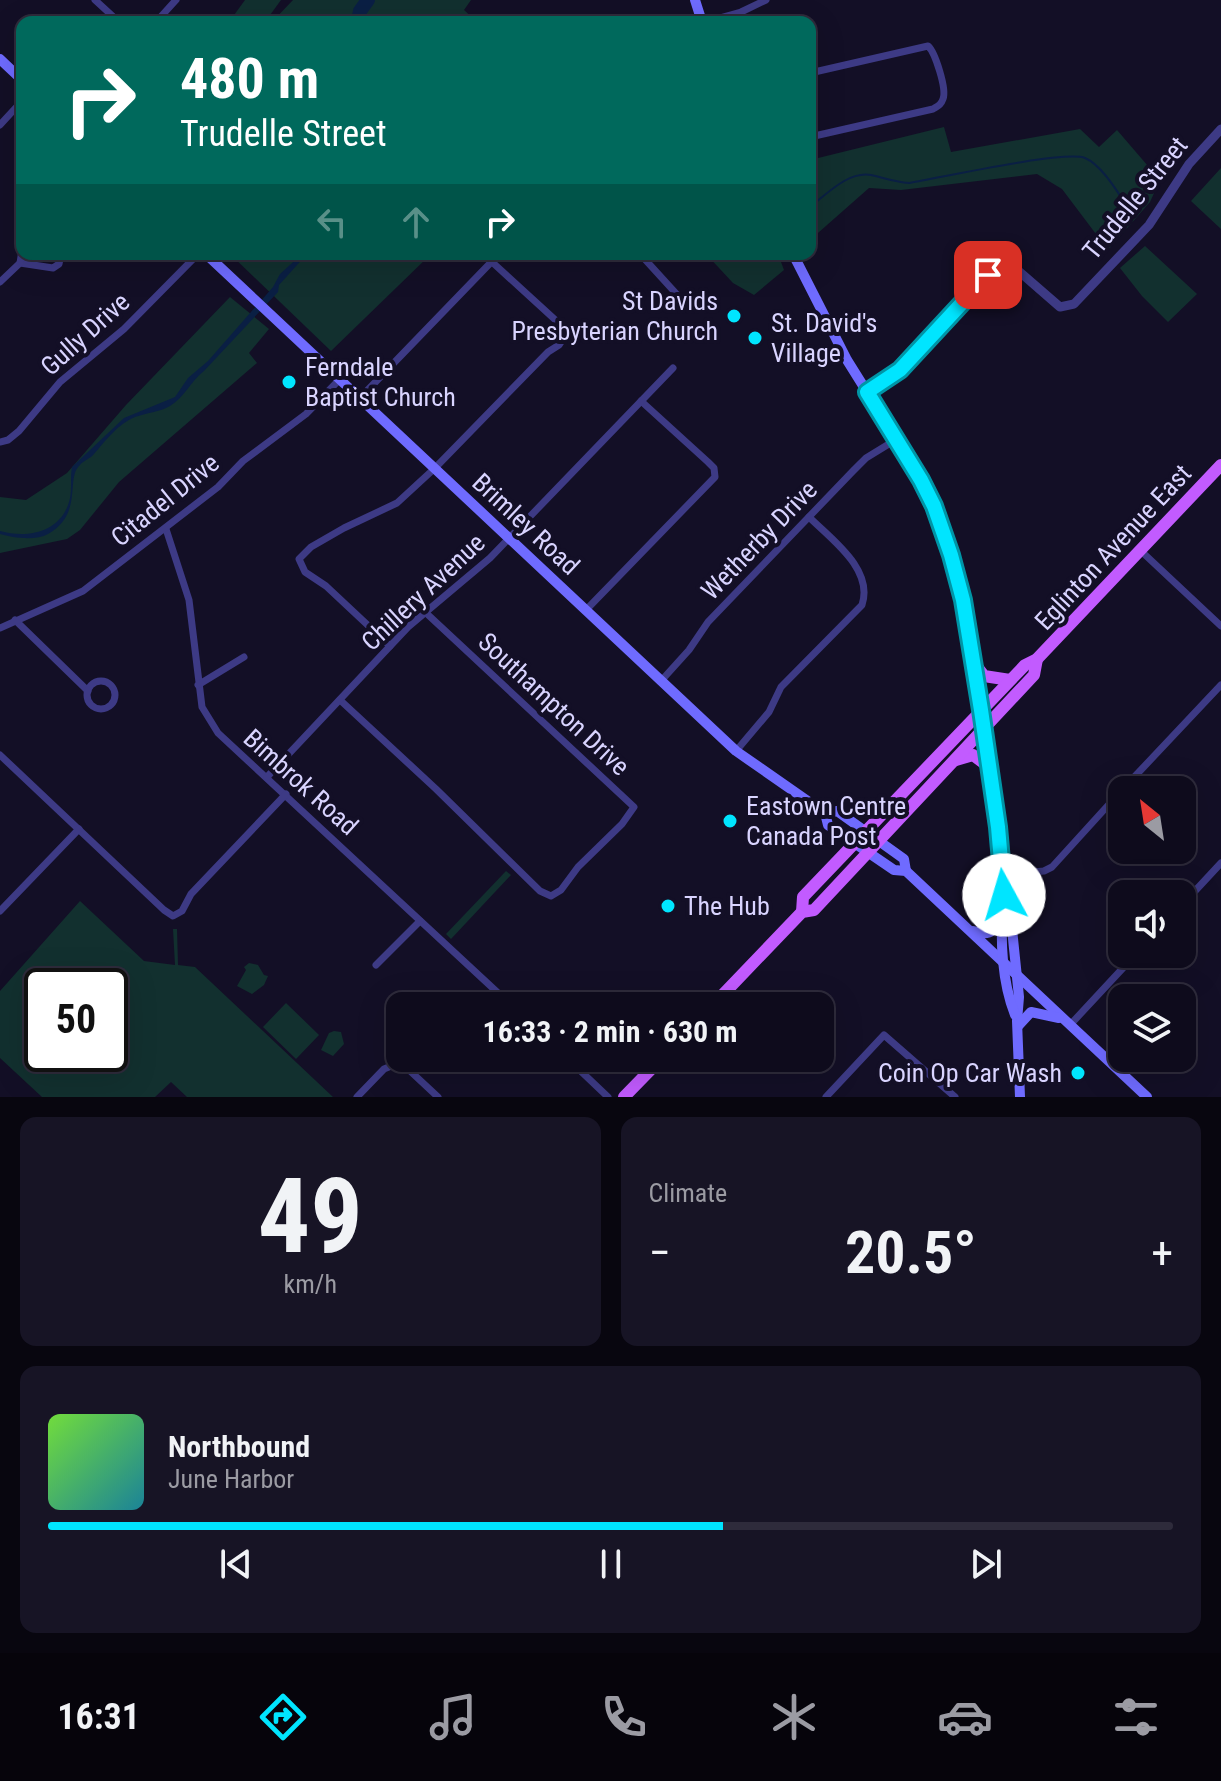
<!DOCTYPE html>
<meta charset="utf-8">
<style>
:root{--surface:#0e0b1c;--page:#171425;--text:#f1f3f6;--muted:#9b9ba3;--line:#2e2b3b;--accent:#00e5ff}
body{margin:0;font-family:"Roboto Condensed",sans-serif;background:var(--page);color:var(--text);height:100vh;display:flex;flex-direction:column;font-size:30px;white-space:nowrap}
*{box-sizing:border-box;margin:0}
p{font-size:26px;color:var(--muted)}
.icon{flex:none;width:44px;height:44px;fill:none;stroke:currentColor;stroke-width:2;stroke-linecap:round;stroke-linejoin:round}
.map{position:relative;height:1097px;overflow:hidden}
.drawer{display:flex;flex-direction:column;gap:20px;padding:20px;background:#08060f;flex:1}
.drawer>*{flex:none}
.banner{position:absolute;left:16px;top:16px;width:800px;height:244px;border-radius:16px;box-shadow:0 8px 32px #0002,0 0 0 2px var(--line);background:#00695c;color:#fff;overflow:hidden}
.needle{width:52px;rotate:330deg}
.fabs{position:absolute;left:1108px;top:776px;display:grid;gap:16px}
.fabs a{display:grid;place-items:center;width:88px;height:88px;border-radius:16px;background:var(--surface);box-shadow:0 8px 32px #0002,0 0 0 2px var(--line);font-size:40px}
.speed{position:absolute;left:24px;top:968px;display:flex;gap:16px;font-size:40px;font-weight:700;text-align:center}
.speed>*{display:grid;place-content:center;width:104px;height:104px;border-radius:50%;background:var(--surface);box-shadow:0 8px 32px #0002,0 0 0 2px var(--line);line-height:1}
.speed .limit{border:4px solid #111;border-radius:12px;background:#fff;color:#111}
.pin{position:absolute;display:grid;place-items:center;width:68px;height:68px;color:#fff;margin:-34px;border-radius:16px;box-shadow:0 4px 12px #0006}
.me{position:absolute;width:88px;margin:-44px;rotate:354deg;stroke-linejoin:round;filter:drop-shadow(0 0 6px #0008)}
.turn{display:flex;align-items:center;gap:28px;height:168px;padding:0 32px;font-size:36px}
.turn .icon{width:104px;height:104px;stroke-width:2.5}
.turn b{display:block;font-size:56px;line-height:68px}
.lanes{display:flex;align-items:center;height:76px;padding:0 32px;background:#0003;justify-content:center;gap:40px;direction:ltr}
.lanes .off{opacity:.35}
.big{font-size:60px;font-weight:700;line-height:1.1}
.drawer .widget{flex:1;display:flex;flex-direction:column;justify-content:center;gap:12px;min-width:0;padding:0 28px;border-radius:16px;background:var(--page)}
.drawer .dial{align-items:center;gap:0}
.dial b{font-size:104px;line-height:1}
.song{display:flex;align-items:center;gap:24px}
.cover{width:96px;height:96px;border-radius:12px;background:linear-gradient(135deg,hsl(100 70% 55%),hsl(190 70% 35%))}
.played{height:8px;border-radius:4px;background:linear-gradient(90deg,var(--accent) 60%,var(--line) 60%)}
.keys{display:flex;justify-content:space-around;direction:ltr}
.heat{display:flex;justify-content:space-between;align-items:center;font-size:44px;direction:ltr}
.drawer .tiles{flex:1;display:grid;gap:20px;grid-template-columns:1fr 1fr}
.widget:last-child{grid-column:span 2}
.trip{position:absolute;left:386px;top:992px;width:448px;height:80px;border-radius:16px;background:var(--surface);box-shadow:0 8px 32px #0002,0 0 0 2px var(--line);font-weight:700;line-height:80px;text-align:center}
.dock{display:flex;height:128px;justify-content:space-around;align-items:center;background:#06040b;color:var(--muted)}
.dock .icon{width:56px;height:56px}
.dock .selected{color:var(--accent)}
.dock b{font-size:36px;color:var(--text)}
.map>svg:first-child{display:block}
</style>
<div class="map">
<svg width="1221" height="1097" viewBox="0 0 1221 1097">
<rect width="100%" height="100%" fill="#130f26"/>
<!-- green -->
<g fill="#12302f" fill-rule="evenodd">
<path d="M245 0H281L265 22H229Z"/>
<path d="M293 0H471L464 10 477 22H272Z"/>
<path d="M944 127 951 152 1080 129 1099 147 1117 130 1160 180 1150 202 1108 250 1062 189 1037 174 901 190 869 188 810 240V160Z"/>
<path d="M1221 168V229L1191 201Z"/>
<path d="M1145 246 1197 294 1168 322 1142 296 1120 268Z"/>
<path d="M230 254H431L331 351Z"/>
<path d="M706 254H778L784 270 754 295 733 283Z"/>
<path d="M230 297 269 329 249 353 257 363 119 482 80 530 67 539 0 553V497L26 500 67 473 126 405Z"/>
<path d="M506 871 511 875 451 939 446 934Z"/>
<path d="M80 901 144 961 175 965 173 929H177L178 965 195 967 333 1097H187L171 1082 155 1097H42L0 1058V991ZM42 986H110V1054H42Z"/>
<path d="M249 963 258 965 264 975 268 976 264 985 252 994 237 986 246 970 244 967Z"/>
<path d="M286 1003 319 1035 296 1059 263 1027Z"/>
<path d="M334 1031 341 1032 344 1044 333 1056 321 1050 329 1033Z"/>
</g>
<!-- water -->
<path fill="#0a1f44" d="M302 254H307L279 285 278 292 204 371C191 381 184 398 170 406 160 412 146 413 135 417 118 424 106 440 94 454 90 459 84 460 80 465 65 478 84 514 48 534 36 541 13 538 0 534V531C28 539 63 532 70 498 72 488 70 478 72 467L124 418 175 397 188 378 208 361 273 287 280 274Z"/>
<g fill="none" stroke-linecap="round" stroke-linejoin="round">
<!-- stream -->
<path stroke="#0a1f44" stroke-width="2" d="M810 207C827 194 848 171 871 175 884 178 895 182 909 183 938 178 1065 150 1085 158 1102 165 1122 198 1131 214"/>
<!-- river -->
<path stroke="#0a1f44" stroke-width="14" d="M358 22 360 11 368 0"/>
<!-- minor -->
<g stroke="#3d3a85" stroke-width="7">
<path d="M95 0 119 22"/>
<path d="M156 22 176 0"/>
<path d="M705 22 741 12 766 0"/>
<path d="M810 73 928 46C935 52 947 89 943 99 941 105 938 106 933 109L810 137"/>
<path d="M0 125 22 101"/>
<path d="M640 254 682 300"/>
<path d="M20 263 53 268 59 264 61 254"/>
<path d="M0 282 20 263 22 250"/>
<path d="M360 398 499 254"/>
<path d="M0 442 8 440 19 431 60 382 124 329 198 254"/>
<path d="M166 529 189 600 202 707 218 733 512 1006"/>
<path d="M1141 551 1221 626"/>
<path d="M586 610 715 477 714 468 708 462 641 401"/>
<path d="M15 620 88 691"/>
<path d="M0 628 83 591 218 487 243 461 306 414 340 379"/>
<path d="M390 646 326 586 305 572 299 559 311 547 344 528 397 503 435 468 548 352 559 345 566 334 562 326 492 262"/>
<path d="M661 681 689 650 708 622 853 471 866 458 897 439"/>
<circle cx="101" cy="695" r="14"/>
<path d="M198 685 244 657"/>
<path d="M340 700 436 789 540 891 551 896 561 890 578 867 622 824 634 807 425 612"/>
<path d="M736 751 769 712 781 687 862 605C874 569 831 539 809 517"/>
<path d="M0 755 164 910 173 916 182 911 191 894 286 794"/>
<path d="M267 777 408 627 490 558 673 368"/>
<path d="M1122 790 1221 685"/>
<path d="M1001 875 1044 871 1052 867 1122 790"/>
<path d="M1182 905 1221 863"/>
<path d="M0 911 79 829"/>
<path d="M376 965 420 921"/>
<path d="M1070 1025 1136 954"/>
<path d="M567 1058 608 1097"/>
<path d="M357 1097 384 1069 396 1064 408 1069 438 1097"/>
<path d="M826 1097 884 1035 955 1097"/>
</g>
<!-- tertiary -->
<path stroke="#3d3a85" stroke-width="9" d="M867 392 900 370 988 275 1006 264 1015 268 1060 307 1074 304 1149 225 1189 164 1221 129"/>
<!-- secondary -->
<g stroke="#6f6bff" stroke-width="10">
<path d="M695 0 702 22"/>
<path d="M0 59 22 80"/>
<path d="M206 254 736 751 825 813 828 825 894 870 906 871 1147 1097"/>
<path d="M793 254 847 360 902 448 934 506 960 588 969 631 998 827 1004 895 1012 929 1019 997 1017 1021 1020 1097"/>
<path d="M825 813 837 811 904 859 906 871"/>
<path d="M1003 905C1000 940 1002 982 1015 1015"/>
<path d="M973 931C987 936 992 933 1001 922"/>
<path d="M1018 1026 1031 1012 1059 1018"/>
</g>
<!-- primary -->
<g stroke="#c25bff" stroke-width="12">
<path d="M974 663 984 676 1010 680"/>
<path d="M956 760 973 755 989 767"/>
<path d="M802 912 803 897 1025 665 1037 659 1221 465"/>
<path d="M712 1006 802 912 814 910 1034 675 1037 659"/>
<path d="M624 1097 662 1058"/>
</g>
</g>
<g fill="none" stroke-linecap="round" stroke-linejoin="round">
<defs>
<path id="route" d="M988 275 900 370 867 392 921 480 934 506 951 555 963 600 981 710 998 827 1004 895"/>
</defs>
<!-- route casing -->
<use href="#route" stroke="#0095a6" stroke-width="20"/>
<!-- route -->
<use href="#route" stroke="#00e5ff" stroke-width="14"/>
</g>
<!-- markers -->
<g fill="#00e5ff" stroke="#130f26" stroke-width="3">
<circle cx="734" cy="316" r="8"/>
<circle cx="755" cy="338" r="8"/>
<circle cx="289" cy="382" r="8"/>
<circle cx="730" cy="821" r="8"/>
<circle cx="668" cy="906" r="8"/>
<circle cx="1078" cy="1073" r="8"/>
</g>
<g text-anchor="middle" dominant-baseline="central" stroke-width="8" stroke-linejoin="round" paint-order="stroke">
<!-- street labels -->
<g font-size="26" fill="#d9d4ff" stroke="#130f26">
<text transform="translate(1135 198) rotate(-51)">Trudelle Street</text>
<text transform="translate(85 334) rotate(-42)">Gully Drive</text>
<text transform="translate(165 500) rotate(-39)">Citadel Drive</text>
<text transform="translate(526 524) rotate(43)">Brimley Road</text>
<text transform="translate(759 540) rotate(-46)">Wetherby Drive</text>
<text transform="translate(1113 547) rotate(-47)">Eglinton Avenue East</text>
<text transform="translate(423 592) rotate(-43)">Chillery Avenue</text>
<text transform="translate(554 704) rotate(43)">Southampton Drive</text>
<text transform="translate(301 782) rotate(42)">Bimbrok Road</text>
</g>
<!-- poi labels -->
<g font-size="26" fill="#d9d4ff" stroke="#130f26" text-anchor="start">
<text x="718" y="301" text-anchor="end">St Davids<tspan x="718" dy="30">Presbyterian Church</tspan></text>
<text x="771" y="323">St. David's<tspan x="771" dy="30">Village</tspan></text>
<text x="305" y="367">Ferndale<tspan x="305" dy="30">Baptist Church</tspan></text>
<text x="746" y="806">Eastown Centre<tspan x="746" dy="30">Canada Post</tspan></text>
<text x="684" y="906">The Hub</text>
<text x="1062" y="1073" text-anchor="end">Coin Op Car Wash</text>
</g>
</g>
</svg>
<div class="fabs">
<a><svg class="needle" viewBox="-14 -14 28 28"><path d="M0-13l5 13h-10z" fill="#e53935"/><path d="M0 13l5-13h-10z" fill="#9b9ba3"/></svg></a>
<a><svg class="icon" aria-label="sound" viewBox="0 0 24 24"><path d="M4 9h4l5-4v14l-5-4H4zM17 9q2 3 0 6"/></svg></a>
<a><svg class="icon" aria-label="layers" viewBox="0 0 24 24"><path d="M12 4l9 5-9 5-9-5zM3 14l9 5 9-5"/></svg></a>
</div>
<div class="speed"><div class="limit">50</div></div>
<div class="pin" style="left:988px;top:275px;background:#d93025"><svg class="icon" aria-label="arrive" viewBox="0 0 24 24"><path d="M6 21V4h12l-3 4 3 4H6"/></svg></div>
<svg class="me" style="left:1004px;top:895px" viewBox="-20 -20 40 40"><circle r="19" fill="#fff"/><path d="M0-13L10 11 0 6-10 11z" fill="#00e5ff"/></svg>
<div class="trip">16:33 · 2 min · 630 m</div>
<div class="banner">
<div class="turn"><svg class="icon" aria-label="right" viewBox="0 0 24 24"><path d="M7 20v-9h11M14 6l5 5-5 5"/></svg><div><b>480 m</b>Trudelle Street</div></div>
<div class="lanes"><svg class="icon off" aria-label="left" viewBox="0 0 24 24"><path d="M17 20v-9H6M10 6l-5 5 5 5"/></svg><svg class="icon off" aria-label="ahead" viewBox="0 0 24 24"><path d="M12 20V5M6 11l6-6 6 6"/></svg><svg class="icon" aria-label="right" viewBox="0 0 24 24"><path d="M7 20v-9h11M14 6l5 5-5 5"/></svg></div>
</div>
</div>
<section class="drawer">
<div class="tiles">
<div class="widget dial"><b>49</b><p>km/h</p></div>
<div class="widget"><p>Climate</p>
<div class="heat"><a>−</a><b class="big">20.5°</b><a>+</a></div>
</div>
<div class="widget">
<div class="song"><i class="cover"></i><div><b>Northbound</b><p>June Harbor</p></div></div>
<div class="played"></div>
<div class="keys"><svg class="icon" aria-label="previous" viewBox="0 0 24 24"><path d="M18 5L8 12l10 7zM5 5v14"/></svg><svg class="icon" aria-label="pause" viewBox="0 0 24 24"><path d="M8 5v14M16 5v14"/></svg><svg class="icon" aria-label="next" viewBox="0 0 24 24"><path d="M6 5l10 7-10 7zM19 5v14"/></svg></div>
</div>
</div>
</section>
<nav class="dock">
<b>16:31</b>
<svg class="icon selected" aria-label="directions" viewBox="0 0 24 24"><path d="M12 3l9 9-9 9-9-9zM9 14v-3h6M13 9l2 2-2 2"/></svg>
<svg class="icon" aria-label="music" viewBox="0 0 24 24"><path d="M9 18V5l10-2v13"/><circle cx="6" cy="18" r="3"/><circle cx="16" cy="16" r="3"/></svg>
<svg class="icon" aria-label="phone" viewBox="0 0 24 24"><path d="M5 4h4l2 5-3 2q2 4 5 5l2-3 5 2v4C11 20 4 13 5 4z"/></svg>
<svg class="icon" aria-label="climate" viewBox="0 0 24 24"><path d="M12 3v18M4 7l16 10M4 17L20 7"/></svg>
<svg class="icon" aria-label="car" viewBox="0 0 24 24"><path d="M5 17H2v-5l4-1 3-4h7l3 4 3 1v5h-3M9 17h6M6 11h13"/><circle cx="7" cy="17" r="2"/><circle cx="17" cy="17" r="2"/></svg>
<svg class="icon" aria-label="filters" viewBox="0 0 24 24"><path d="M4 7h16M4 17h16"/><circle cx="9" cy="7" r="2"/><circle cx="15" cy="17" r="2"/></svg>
</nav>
